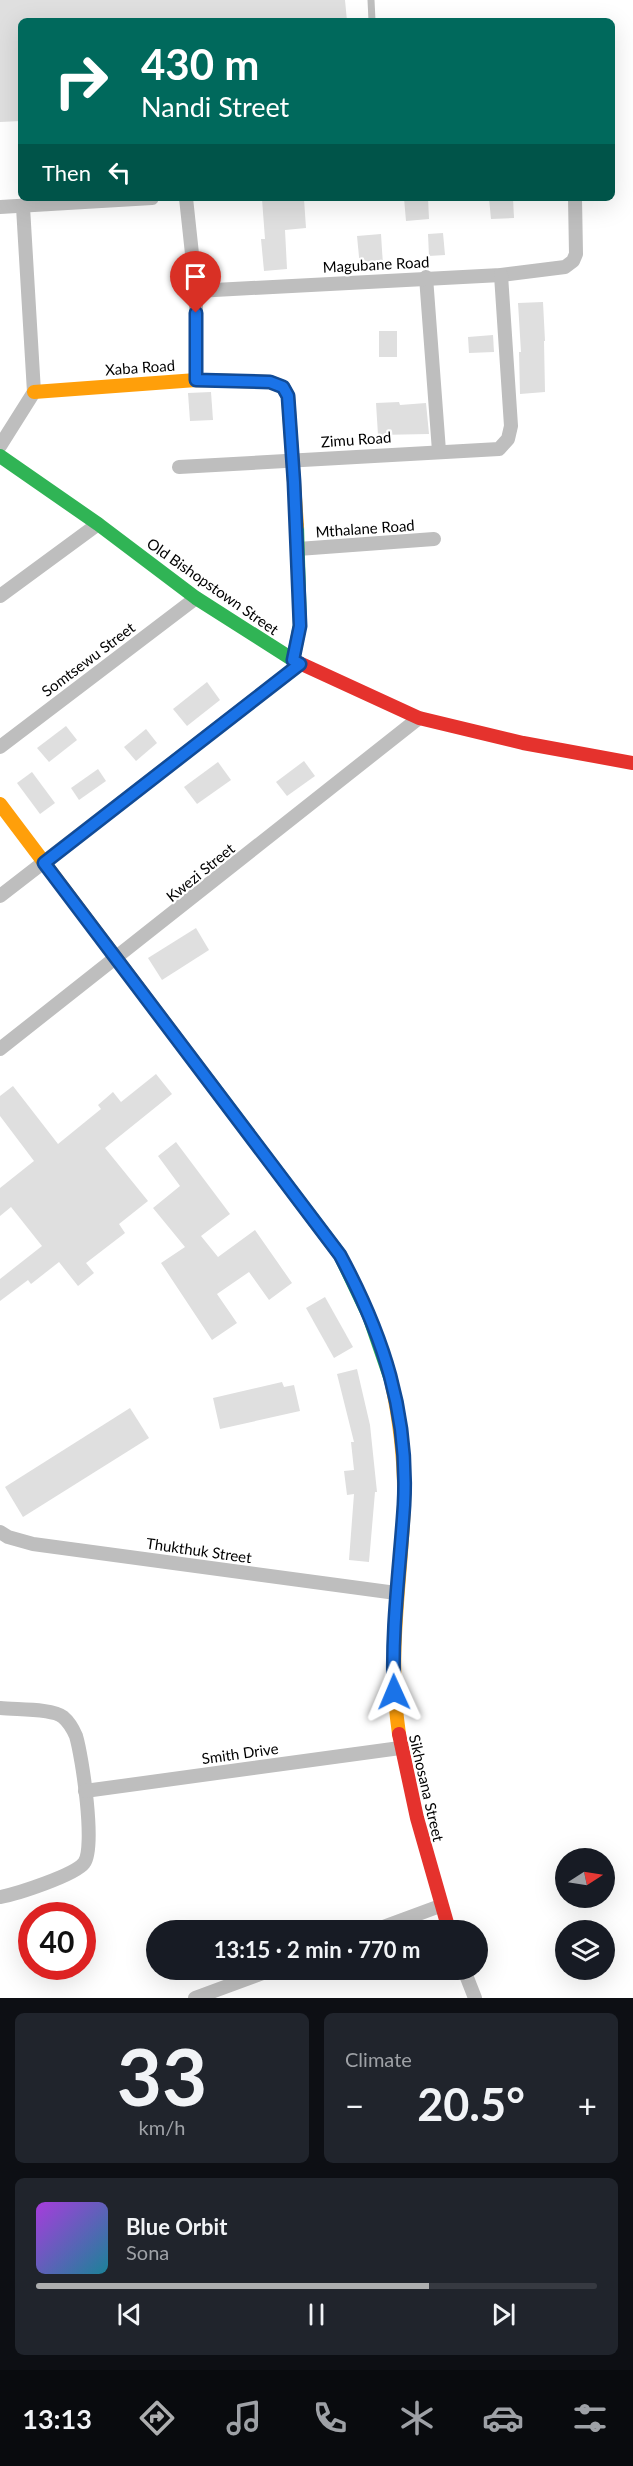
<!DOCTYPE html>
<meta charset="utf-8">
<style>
:root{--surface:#171b24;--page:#20242c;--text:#f1f3f6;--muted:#9ea1a6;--line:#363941;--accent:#adaeaf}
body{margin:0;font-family:Lato,sans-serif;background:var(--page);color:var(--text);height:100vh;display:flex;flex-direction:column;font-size:22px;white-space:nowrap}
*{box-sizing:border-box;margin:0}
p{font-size:20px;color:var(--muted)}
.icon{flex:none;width:33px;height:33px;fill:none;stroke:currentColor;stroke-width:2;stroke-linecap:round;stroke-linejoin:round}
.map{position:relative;height:1998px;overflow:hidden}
.details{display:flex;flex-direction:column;gap:15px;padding:15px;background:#0d0f14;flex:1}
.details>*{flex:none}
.hud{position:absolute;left:18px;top:18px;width:597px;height:183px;border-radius:9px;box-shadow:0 6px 24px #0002;background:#00695c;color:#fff;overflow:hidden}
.needle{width:39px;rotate:78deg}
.fabs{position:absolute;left:555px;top:1848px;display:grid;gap:12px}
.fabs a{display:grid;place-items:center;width:60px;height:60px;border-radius:50%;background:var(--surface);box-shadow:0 6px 24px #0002;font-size:30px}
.speed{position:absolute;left:18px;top:1902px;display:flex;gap:12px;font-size:30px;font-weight:700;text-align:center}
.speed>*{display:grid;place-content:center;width:78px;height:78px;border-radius:50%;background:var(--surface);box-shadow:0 6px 24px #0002;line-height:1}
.speed .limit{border:9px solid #d22;background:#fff;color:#111}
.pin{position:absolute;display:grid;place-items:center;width:51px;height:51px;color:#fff;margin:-62px -26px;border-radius:50% 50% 50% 0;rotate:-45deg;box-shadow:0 0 6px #0007}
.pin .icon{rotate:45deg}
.me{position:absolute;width:66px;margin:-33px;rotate:359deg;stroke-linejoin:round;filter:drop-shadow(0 0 4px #0008)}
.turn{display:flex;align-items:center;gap:21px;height:126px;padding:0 24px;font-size:27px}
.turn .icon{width:78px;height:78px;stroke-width:2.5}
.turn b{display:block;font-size:42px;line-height:51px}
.then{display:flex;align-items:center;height:57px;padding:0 24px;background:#0003;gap:12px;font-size:22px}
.big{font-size:45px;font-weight:700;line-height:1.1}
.details .widget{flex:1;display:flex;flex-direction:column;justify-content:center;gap:9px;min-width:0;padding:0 21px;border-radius:9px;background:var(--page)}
.details .dial{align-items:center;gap:0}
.dial b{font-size:78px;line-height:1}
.song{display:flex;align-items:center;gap:18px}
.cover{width:72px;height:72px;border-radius:9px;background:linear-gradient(135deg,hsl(280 70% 55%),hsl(190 70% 35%))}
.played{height:6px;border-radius:3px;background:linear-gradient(90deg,var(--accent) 70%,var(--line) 70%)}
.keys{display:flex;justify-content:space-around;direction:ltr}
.heat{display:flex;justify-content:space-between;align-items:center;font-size:33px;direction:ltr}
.details .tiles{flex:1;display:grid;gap:15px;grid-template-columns:1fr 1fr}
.widget:last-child{grid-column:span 2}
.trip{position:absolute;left:146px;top:1920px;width:342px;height:60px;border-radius:30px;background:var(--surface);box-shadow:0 6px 24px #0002;font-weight:700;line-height:60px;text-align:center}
.menu{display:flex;height:96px;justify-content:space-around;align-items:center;background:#090b0e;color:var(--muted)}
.menu .icon{width:42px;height:42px}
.menu .active{color:var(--accent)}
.menu b{font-size:27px;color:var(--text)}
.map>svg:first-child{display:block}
</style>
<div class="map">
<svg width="633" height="1998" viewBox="0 0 633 1998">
<rect width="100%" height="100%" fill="#fff"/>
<!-- building -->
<g fill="#dfdfdf">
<path d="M0 0H345L347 21H21V121L0 122Z"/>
<path d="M281 198V200L304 199 306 228 285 230 287 269 264 271 261 239H265L262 199Z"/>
<path d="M404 198H428L429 219 406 221Z"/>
<path d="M489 198H513L514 218 491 219Z"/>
<path d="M443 233 445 255 429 256 428 234Z"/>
<path d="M381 234 383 265 360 267 357 236Z"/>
<path d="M543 302 545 341H544L545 392 520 394 519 352H521L518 303Z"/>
<rect x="379" y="331" width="18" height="26"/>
<path d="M493 335 494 352 469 353 468 337Z"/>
<path d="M211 392 213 420 190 421 188 393Z"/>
<path d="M399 402 400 405 426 403 429 434 378 435 376 403Z"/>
<path d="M207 682 220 700 187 726 173 709Z"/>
<path d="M66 726 77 740 49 762 37 748Z"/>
<path d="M146 729 157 743 136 761 124 747Z"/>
<path d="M304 761 315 776 287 796 276 782Z"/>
<path d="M218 762 231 780 197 804 184 787Z"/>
<path d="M98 769 106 781 79 800 71 788Z"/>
<path d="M32 772 55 803 40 814 17 783Z"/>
<path d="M196 928 209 950 162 980 148 958Z"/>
<path d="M156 1074 172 1094 105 1148 148 1201 119 1224 125 1233 86 1263 94 1273 78 1286 59 1262 31 1284 28 1280 0 1301V1279L42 1246 11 1207 0 1216V1188L34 1161 0 1116V1096L13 1086 58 1144 101 1109 98 1105 113 1092 121 1102Z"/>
<path d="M176 1142 230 1214 201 1236 218 1257 255 1230 292 1283 269 1300 249 1272 217 1294 237 1323 212 1340 161 1263 185 1247 153 1208 180 1186 158 1156Z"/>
<path d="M325 1297 353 1347 334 1358 306 1308Z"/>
<path d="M357 1369 370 1425 377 1492H375L369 1562 349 1560 354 1494 347 1495 344 1471 354 1470 351 1442H354L337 1374Z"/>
<path d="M282 1382 284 1387 294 1385 300 1411 220 1429 213 1398Z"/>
<path d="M130 1408 149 1438 23 1517 5 1487Z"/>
</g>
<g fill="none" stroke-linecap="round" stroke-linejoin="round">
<!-- lane -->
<path stroke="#bebebe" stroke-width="7" d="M371 0 372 21"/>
<!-- street -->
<g stroke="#bebebe" stroke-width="14">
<path d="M186 198 196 291V380"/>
<path d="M0 207 152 198"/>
<path d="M426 277 439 451"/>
<path d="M196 291 501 275 565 267 573 261 576 254 575 198"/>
<path d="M0 446 34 392 23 207"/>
<path d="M179 467 499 449 508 439 511 426 501 275"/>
<path d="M298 549 434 539"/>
<path d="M0 596 98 524"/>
<path d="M0 747 196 598"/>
<path d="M0 896 300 664"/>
<path d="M0 1049 419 718"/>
<path d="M0 1532 8 1537 33 1544 396 1593"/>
<path d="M0 1708C15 1710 52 1708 63 1717 69 1722 73 1729 76 1736 82 1756 96 1848 84 1863 75 1875 17 1894 0 1897"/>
<path d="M85 1791 400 1748"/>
<path d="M375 1930 440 1906"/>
<path d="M464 1970 475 1998"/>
<path d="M195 1998 271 1970"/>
</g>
<!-- fast -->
<g stroke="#30b455" stroke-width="14">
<path d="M0 456 98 524 196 598 295 661"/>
<path d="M293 660 300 625 297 526"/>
<path d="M211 1084 340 1255 369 1316 391 1380"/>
</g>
<!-- slow -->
<g stroke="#ff9f0a" stroke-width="14">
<path d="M34 392 196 380 270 382 283 387 288 396 297 526"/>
<path d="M0 804 211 1084"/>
<path d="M391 1380C400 1421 405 1462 404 1504 401 1583 387 1653 399 1734"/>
</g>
<!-- jam -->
<g stroke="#e5322d" stroke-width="14">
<path d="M295 661 419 718 523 743 633 763"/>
<path d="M399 1734 417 1818 449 1930"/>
</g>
</g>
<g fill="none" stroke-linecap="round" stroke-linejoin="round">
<defs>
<path id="route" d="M196 313V380L270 382 283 387 288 396 294 482 300 626 293 660 300 664 44 863 340 1255C383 1335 409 1413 404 1505 400 1567 391 1629 394 1692"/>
</defs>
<!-- route casing -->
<use href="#route" stroke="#114b97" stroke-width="15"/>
<!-- route -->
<use href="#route" stroke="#1a73e8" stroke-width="10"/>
</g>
<g text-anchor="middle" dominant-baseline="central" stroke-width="4.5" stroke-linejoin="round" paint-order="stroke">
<!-- street labels -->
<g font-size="15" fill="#000" stroke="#fff">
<text transform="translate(376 264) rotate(-3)">Magubane Road</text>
<text transform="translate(140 367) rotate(-4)">Xaba Road</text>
<text transform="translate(356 439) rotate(-4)">Zimu Road</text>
<text transform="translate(365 528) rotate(-4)">Mthalane Road</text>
<text transform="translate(213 586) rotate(35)">Old Bishopstown Street</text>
<text transform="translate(88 659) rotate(-37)">Somtsewu Street</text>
<text transform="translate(200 872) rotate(-39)">Kwezi Street</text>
<text transform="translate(199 1550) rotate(8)">Thukthuk Street</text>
<text transform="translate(240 1753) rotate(-8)">Smith Drive</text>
<text transform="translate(427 1788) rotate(77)">Sikhosana Street</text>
</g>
</g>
</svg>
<div class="fabs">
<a><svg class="needle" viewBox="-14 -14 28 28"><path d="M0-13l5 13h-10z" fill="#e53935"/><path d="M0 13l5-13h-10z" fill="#9ea1a6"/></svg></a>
<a><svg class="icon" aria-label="layers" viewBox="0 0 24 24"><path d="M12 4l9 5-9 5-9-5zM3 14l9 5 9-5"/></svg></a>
</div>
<div class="speed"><div class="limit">40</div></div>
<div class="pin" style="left:196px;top:313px;background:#d93025"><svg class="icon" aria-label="arrive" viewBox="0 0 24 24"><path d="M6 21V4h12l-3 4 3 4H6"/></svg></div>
<svg class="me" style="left:394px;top:1692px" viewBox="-20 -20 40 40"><path d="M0-17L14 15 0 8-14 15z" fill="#1a73e8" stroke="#fff" stroke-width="4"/></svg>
<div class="trip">13:15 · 2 min · 770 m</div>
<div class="hud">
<div class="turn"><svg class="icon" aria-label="right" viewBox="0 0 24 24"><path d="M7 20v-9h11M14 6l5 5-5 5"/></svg><div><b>430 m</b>Nandi Street</div></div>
<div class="then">Then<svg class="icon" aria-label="left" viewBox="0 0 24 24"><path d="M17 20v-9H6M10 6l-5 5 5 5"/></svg></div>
</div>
</div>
<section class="details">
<div class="tiles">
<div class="widget dial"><b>33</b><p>km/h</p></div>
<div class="widget"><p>Climate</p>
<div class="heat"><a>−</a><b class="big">20.5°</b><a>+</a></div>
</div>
<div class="widget">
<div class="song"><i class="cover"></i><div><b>Blue Orbit</b><p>Sona</p></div></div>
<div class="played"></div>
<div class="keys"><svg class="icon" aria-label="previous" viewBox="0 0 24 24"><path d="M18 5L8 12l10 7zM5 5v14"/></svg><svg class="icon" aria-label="pause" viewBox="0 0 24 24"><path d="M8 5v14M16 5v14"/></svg><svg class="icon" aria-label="next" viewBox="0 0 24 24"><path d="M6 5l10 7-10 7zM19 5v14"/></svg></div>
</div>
</div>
</section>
<nav class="menu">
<b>13:13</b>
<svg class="icon active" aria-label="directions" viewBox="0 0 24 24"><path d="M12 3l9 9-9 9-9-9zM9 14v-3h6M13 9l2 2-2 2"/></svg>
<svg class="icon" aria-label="music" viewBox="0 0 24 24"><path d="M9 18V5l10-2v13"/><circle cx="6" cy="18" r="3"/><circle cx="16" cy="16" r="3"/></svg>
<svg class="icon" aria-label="phone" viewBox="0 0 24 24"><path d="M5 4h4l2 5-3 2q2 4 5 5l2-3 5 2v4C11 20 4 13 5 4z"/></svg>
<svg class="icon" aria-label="climate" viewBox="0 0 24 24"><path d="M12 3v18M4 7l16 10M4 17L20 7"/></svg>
<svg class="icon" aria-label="car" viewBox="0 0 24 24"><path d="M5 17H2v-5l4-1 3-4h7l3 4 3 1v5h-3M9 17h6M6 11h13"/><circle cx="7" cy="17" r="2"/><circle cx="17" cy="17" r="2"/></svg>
<svg class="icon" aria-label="filters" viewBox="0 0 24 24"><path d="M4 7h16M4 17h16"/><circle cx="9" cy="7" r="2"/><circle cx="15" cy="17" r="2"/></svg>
</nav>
